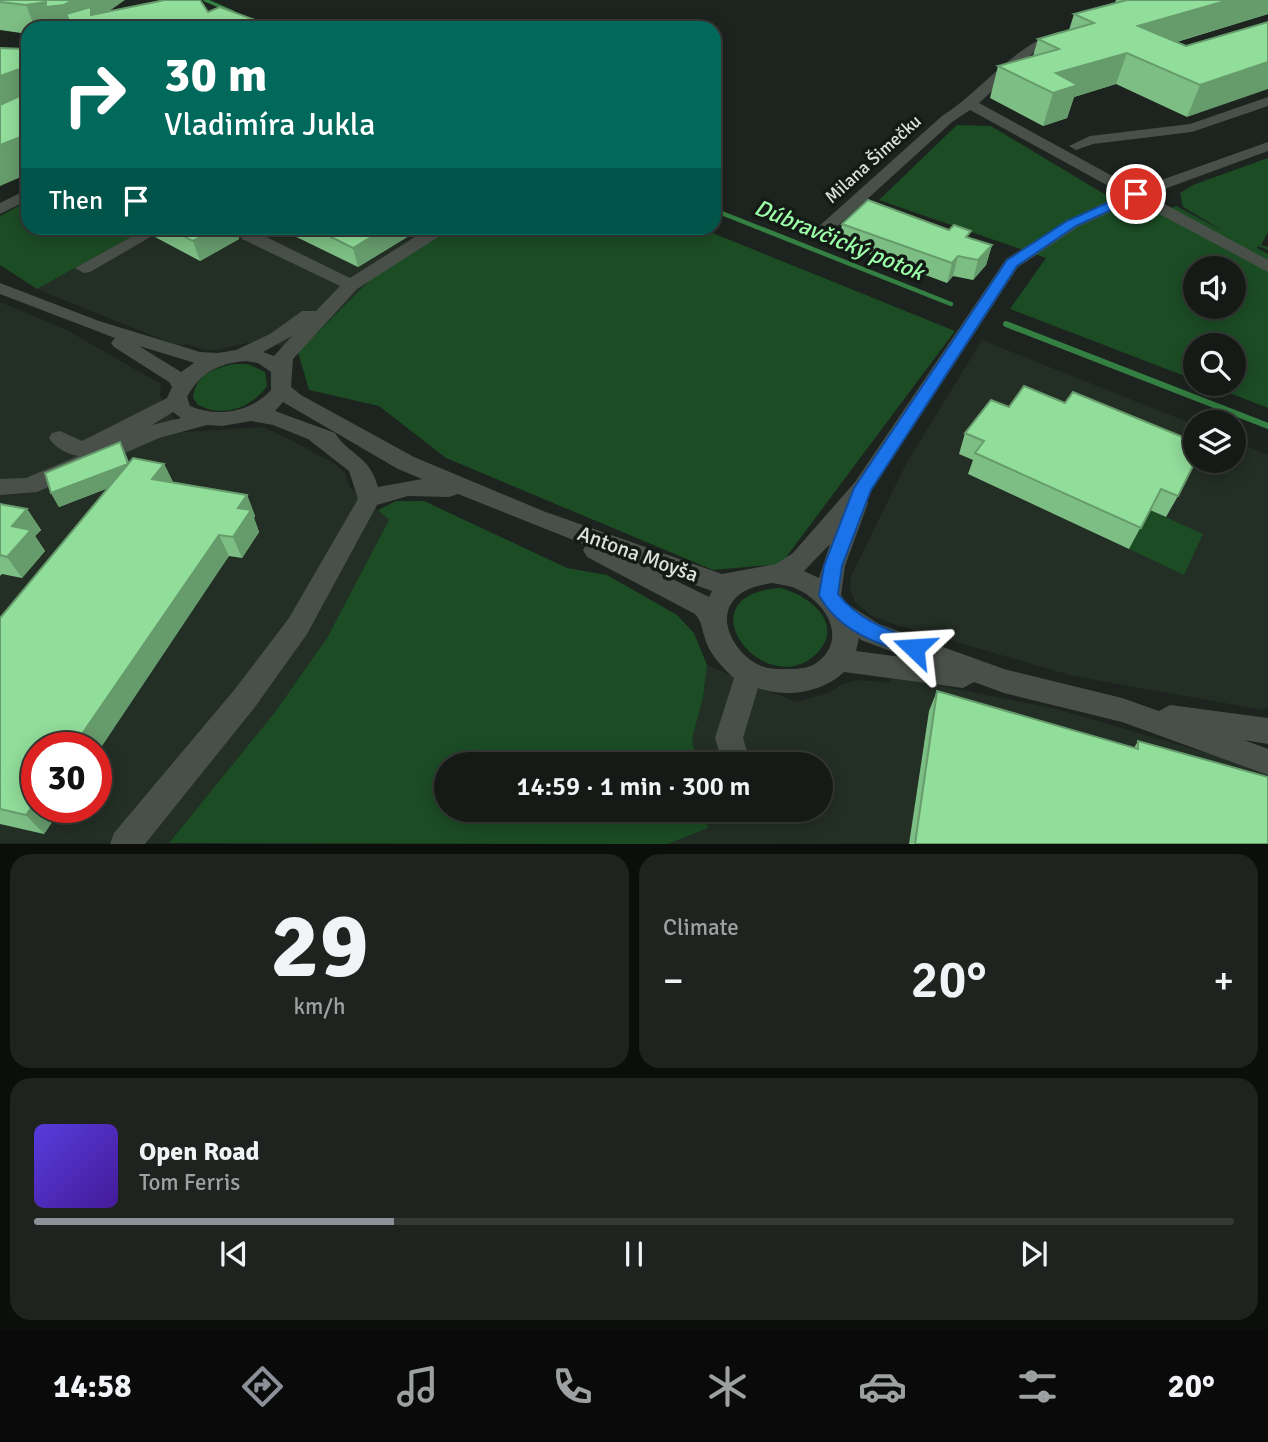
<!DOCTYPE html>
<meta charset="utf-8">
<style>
:root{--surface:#161a16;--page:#1f231f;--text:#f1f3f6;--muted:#9ea1a1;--line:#353835;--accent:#8c9099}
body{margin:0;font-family:Signika,sans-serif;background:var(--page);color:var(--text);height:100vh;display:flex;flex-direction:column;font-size:26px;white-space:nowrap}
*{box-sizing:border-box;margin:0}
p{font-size:23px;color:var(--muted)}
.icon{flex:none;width:38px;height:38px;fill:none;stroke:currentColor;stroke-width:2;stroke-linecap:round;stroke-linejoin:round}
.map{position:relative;height:844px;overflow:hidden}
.details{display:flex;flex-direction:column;gap:10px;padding:10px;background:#0c0e0c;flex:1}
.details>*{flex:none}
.top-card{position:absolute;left:21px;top:21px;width:700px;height:214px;border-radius:21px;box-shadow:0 4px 18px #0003,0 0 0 2px var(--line);background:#00695c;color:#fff;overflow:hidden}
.buttons{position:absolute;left:1183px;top:256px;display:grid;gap:14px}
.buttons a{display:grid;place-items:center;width:63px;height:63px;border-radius:50%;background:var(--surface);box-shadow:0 4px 18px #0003,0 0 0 2px var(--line);font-size:35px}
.speed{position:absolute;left:21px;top:732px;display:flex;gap:14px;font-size:35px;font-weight:700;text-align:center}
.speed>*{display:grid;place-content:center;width:91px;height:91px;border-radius:50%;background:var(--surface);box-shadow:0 4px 18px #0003,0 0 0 2px var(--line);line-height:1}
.speed .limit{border:10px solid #d22;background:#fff;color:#111}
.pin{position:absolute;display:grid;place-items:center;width:60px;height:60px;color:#fff;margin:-30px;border:4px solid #fff;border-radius:50%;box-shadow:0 2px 7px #0007}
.me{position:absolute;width:77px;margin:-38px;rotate:290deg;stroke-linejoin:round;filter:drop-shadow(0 0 5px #0008)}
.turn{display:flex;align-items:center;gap:24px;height:147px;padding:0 28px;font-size:32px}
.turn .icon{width:91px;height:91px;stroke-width:2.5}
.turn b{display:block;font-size:49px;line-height:60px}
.then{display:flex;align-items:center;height:66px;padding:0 28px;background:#0003;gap:14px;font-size:26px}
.big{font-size:52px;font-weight:600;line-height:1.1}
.details .card{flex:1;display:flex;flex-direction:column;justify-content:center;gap:10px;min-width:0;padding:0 24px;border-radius:21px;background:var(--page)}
.details .dial{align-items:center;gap:0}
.dial b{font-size:91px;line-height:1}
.song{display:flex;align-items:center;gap:21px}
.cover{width:84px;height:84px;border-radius:10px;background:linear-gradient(135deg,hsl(250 70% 55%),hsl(260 70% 35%))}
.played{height:7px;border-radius:4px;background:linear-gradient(90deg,var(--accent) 30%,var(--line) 30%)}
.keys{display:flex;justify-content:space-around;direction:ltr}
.heat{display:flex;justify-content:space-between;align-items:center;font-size:38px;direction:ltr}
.details .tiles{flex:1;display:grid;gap:10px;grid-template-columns:1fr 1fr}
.card:last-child{grid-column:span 2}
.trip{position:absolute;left:434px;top:752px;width:399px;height:70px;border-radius:35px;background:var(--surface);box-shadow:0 4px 18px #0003,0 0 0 2px var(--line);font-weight:600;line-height:70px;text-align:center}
.dock{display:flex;height:112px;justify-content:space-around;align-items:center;background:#090a09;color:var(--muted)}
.dock .icon{width:49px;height:49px}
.dock .current{color:var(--accent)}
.dock b{font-size:32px;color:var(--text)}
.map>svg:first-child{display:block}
</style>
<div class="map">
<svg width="1268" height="844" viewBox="0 0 1268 844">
<rect width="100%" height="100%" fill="#1d231e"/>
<!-- built -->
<g fill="#232e24" fill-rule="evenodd">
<path d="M147 228H451L375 275 298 352 260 340 217 350H205L185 344 180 347 37 289Z"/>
<path d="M0 302 65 329 161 384 160 396 183 432 262 427 285 437 335 464 345 473 350 488 390 520 327 638 275 712 169 843H0ZM37 747H96V807H37Z"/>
<path d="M982 340 1195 425V460H1234V441L1268 455V708L1263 710 1073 676 890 623 870 615 855 602 850 587 851 576 906 464Z"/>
<path d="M707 665 796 702 828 693 842 684 860 680 891 683V676L1057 709 1268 771V843L668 844 708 828 705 810H821V765H697L692 739 703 698Z"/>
</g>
<!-- green -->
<g fill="#1b4c24" fill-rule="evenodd">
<path d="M957 125 991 126 1146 219 1176 206 1225 232 1183 207 1180 193 1193 185 1268 158V232L1261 245 1268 247V250L1258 246 1257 248 1268 254V408L1204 383H1234V345H1195V380L1010 309 1046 258 879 200ZM1195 268H1234V306H1195Z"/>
<path d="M28 201V228H147L37 289 0 265V216Z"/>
<path d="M451 228H700L955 331 781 564 713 570 446 458 379 406 309 390 298 352 375 275Z"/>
<path d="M233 364H248L265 372 267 386C252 408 221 419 197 404L193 397C195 375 215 368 233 364Z"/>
<path d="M396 501H424L567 568 607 575 677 615 694 633 707 665 703 698 692 739 697 765H446V810H705L708 828 668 844 169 843 275 712 327 638 389 520 378 510Z"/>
<path d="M1150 510 1203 534 1184 575 1129 549Z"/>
<path d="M780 588C810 595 847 625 815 655 764 702 680 595 780 588Z"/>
</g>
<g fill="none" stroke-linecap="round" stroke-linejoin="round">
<!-- stream-far2 -->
<g stroke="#347f42" stroke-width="3.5">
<path d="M205 0 233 12"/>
<path d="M253 20 270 28"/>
</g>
<!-- stream-far1 -->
<path stroke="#347f42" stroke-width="4.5" d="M714 210 951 304"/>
<!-- stream -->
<path stroke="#347f42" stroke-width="6" d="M1006 324 1268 426"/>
<!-- minor -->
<g fill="#495049" fill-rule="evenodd">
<path d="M1061 31 1067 35 1065 38 1033 53 979 103 1136 189 1268 142V151L1148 195 1268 260V272L1135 201 1078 227 1018 267 866 499 868 503 845 566 841 595 846 603 879 624 1004 669 1122 698 1159 711 1170 705 1268 718V744L1244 740 1268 749V775L1122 722 1004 693 974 682 963 688 844 672C822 693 786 698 758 688L743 738 751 765H723L715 738 734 678C721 666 708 653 704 635 701 626 702 622 695 614L587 557 583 550 586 545 458 494 449 497 408 496 377 505 307 634 255 707 145 844H110L114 833 235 689 289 618 358 499 349 471 308 439 273 425 251 421 222 426 207 425 159 438 37 492 0 495V479L26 478 78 456C67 454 55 448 49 438L52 433 60 431 82 441 167 398 172 387 169 382 114 347 111 343 115 338 0 294V283L99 321 200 352 218 353 236 350 270 334 302 311H316L340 286 242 239 240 235 242 231H254L350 278 429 228H448L446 232 357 289 293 359 291 387 301 395 414 457 543 511 722 574 776 564 793 553 855 482 1006 259 1066 221 1123 194 970 110 952 122 831 232H819L817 228 942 116C983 90 1013 45 1061 31ZM292 336 274 356 263 352ZM139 346 192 362 194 363 181 372ZM246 361 258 363 271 372V390C251 412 218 418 190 406L187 397C200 373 219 363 246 361ZM283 402 398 469 422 479 378 487C369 454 348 455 335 433L275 411ZM173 412 181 418 152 425ZM830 544 819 578 804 571ZM654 570 712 591 709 597ZM771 583C778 584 786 585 792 587 823 598 849 636 819 661 811 668 800 669 789 669 778 669 768 670 757 664 738 654 716 623 733 601 742 589 757 586 771 583ZM859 638 861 640 909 658 856 651Z"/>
<path d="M1268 97V106L1192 132 1093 144 1076 150 1069 146 1090 136 1190 124Z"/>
<path d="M28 189V200L0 214V203Z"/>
<path d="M147 228H166L90 272 84 273 75 268Z"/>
</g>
</g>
<!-- wall -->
<g fill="#7dbe84">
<path d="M0 0 109 11 208 12 261 28H28V34L0 30Z"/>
<path d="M1116 0H1268V14L1177 42 1186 46 1268 22 1187 117 1116 84 1074 97 1067 118 1043 126 990 98 998 66 1033 56 1038 39 1069 30 1074 14 1115 3Z"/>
<path d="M842 224 970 238 992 245 986 265 973 280 953 276 947 283 839 243Z"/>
<path d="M151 228H260L257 229 242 228 238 234 239 239 200 261 155 237Z"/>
<path d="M278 228H422L358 267Z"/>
<path d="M1009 407 1178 496 1166 517 1150 510 1129 549 968 474 973 460 959 454 965 433Z"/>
<path d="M120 442 129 463 164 464 173 482 247 495 255 516 254 518 259 532 242 558 229 556 37 807H62L44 834 0 824V618L108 488 59 507 51 493Z"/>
<path d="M0 504 27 509 41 530 35 536 45 551 22 578 2 574 0 576Z"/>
<path d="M937 691 1134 748 1138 741 1268 844H909L929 711Z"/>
</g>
<!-- shaded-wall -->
<g fill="#669b6c">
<path d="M72 0H125L85 28H35L26 5Z"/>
<path d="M1229 0H1268V14L1132 55 1138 26Z"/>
<path d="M1127 53 1116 84 1074 97 1067 118 1043 126 1053 93 1056 73Z"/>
<path d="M1268 62V89L1187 117 1200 85Z"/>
<path d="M28 66V103L0 114V76Z"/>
<path d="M28 134V174L0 186V189V145Z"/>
<path d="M218 228H242L238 234 239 239 200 261 193 241Z"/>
<path d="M386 228H422L358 267 353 248Z"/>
<path d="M992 245 986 265 973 280 978 260Z"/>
<path d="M958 256 953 276 947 283 952 263Z"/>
<path d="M120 442 127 457 135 478 59 507 51 493Z"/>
<path d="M164 464 174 485 152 479Z"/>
<path d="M247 495 255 516 254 518 259 532 242 558 233 537 238 508Z"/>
<path d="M27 509 41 530 35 536 45 551 22 578 7 557 12 526Z"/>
<path d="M219 535 229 556 96 755V747H73Z"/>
<path d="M37 800V807H62L44 834 26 815Z"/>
</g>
<!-- building -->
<g fill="#91dd9a" stroke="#669b6c" stroke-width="2">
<path d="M0 0H72L64 5 46 7V2L26 5 0 2Z"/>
<path d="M165 0H200L208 12 220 7 255 20 261 28H72L66 14 91 7V15Z"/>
<path d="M1127 0H1229L1138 26 1186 46 1268 22V62L1200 85 1127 53 1056 73 1078 85 1053 93 998 66 1059 49 1038 39 1094 23 1074 14Z"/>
<path d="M0 48 26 49 28 56V66L0 76Z"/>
<path d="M28 92V134L0 145V105Z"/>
<path d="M868 200 949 230 954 225 971 231 966 237 992 245 978 260 958 256 952 263 842 224Z"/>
<path d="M167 228H218L193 241Z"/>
<path d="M313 228H386L353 248Z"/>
<path d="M1024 386 1065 403 1073 392 1195 442 1196 460 1178 496 1161 489 1141 528 975 453 984 441 965 433 991 400 1009 407Z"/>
<path d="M120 442 128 464 51 493 45 473Z"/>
<path d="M133 458 164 464 152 479 247 495 238 508 251 510 233 537 219 535 73 747H37V800L26 815 0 809V618Z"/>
<path d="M0 504 27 509 12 526 31 530 7 557 0 555Z"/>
<path d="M937 691 1138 749V741L1268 777V844H915Z"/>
</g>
<!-- route -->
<path fill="#1a73e8" stroke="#114b97" stroke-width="2" d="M1136 190 1142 194 1140 197 1076 226 1017 266 871 490 842 566 838 594C859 621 890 631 921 642L923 648 921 654 914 656C878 644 838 631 819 595L824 566 854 488 1007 260 1067 221Z"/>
<g text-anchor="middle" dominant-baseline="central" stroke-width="7" stroke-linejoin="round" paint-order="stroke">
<!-- far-street labels -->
<g font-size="18" fill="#dde1dd" stroke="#141a15">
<text transform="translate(873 159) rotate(-42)">Milana Šimečku</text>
</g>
<!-- street labels -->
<g font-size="21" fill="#dde1dd" stroke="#141a15">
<text transform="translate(638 554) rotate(20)">Antona Moyša</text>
</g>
<!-- water labels -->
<g font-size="23" font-style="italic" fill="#9cfea9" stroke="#141a15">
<text transform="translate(839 240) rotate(22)">Dúbravčický potok</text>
</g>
</g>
</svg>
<div class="buttons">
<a><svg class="icon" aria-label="sound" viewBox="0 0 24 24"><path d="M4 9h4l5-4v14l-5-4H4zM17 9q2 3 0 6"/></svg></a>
<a><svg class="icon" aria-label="search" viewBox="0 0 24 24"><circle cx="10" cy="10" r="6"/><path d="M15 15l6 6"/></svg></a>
<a><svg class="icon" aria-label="layers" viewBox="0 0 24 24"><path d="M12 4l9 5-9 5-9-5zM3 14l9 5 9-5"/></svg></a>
</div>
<div class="speed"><div class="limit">30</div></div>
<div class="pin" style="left:1136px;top:194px;background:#d93025"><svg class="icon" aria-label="arrive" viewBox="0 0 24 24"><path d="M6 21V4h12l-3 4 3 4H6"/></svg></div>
<svg class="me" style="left:914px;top:648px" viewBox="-20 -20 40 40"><path d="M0-17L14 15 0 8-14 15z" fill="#1a73e8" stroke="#fff" stroke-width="4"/></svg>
<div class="trip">14:59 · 1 min · 300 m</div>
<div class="top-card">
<div class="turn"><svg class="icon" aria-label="right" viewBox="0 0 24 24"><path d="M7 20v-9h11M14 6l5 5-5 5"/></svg><div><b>30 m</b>Vladimíra Jukla</div></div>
<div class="then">Then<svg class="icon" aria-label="arrive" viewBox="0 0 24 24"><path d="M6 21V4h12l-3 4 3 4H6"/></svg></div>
</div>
</div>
<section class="details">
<div class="tiles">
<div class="card dial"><b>29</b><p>km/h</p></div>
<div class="card"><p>Climate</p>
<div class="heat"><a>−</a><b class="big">20°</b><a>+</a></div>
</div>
<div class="card">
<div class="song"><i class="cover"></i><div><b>Open Road</b><p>Tom Ferris</p></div></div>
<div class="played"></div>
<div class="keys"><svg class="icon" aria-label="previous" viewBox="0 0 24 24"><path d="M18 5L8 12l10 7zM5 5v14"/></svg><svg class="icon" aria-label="pause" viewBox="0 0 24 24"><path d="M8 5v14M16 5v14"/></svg><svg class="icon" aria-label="next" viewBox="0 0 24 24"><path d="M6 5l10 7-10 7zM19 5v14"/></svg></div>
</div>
</div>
</section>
<nav class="dock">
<b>14:58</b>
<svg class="icon current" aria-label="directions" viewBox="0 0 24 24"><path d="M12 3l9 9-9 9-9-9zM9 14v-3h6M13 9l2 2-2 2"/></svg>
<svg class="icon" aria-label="music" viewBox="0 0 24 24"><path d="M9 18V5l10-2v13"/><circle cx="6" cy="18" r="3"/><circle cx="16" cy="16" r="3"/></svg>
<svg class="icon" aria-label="phone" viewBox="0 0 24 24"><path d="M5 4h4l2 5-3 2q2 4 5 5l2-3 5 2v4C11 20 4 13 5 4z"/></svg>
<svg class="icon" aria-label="climate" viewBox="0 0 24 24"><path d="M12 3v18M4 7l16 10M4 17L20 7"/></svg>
<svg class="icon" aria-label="car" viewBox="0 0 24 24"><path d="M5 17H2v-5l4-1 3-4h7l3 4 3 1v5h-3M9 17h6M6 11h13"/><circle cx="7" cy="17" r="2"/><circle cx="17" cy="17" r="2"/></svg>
<svg class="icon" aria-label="filters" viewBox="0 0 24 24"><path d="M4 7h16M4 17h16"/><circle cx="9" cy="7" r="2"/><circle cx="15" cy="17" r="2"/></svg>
<b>20°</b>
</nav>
